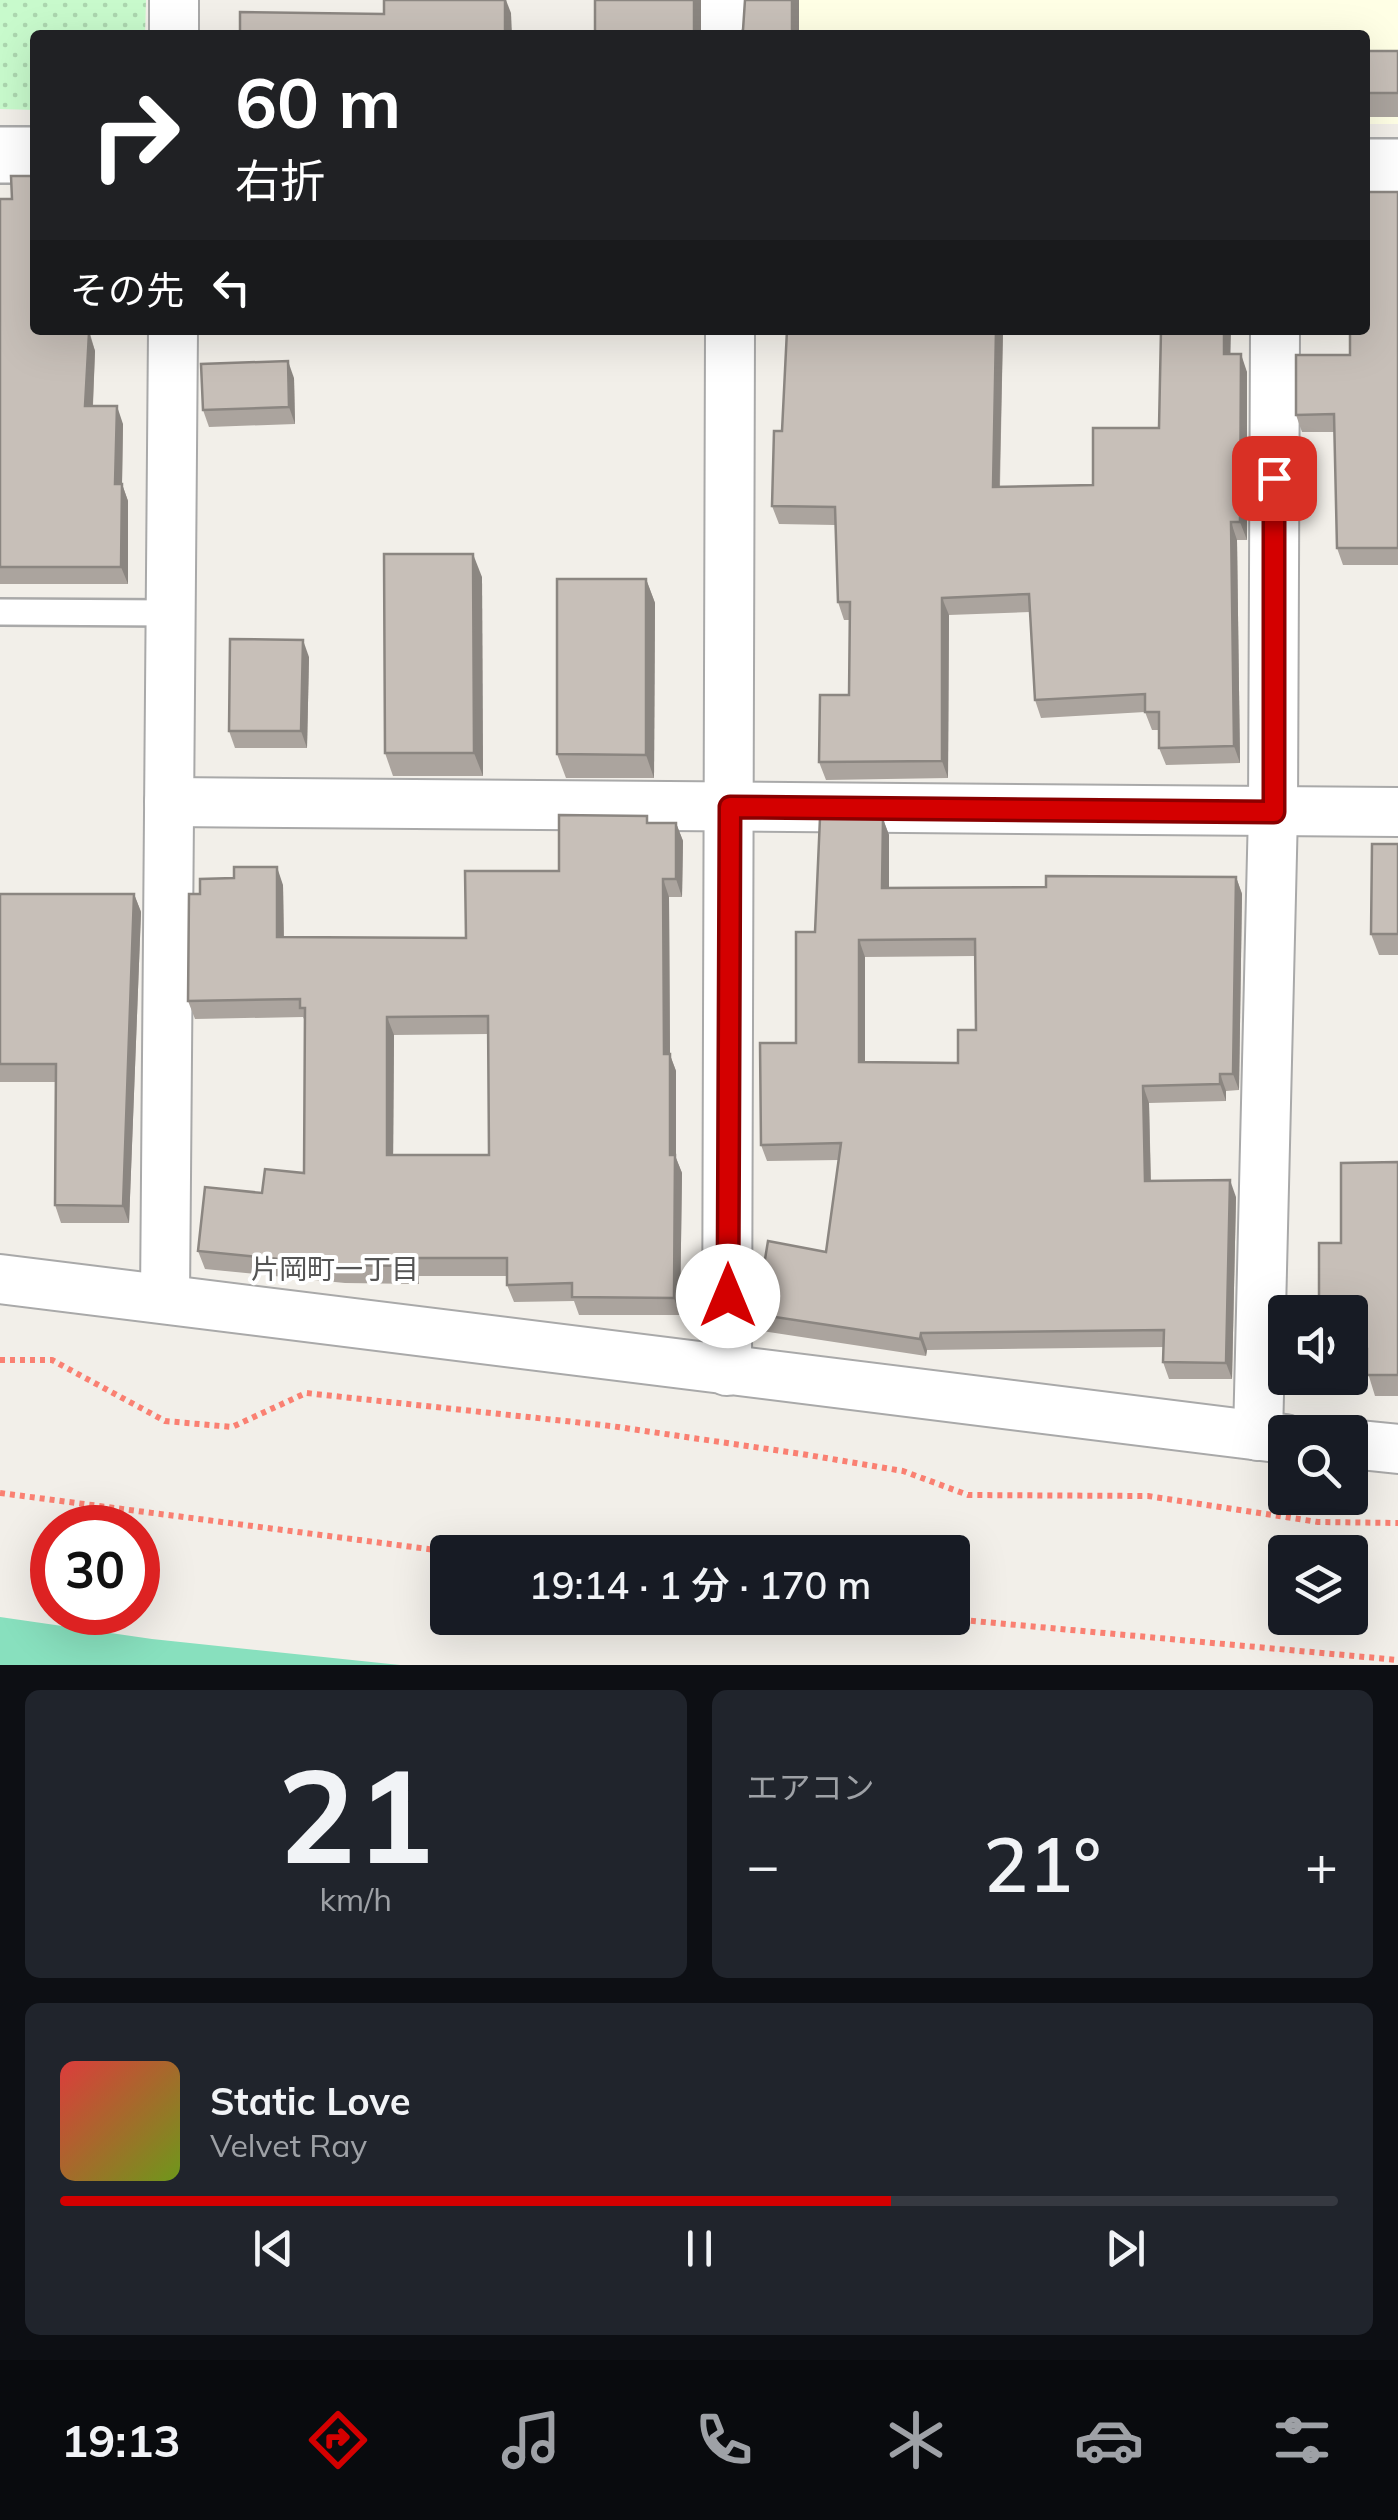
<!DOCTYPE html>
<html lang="ja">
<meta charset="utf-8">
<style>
:root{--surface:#171b24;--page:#20242c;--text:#f1f3f6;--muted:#9ea1a6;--line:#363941;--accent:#d40000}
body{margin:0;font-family:Mulish,"Noto Sans JP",sans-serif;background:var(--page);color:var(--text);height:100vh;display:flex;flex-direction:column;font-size:38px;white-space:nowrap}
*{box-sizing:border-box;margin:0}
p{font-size:32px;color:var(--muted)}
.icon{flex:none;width:55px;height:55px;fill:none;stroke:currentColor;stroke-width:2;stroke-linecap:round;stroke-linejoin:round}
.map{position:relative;height:1665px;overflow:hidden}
.sheet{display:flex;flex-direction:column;gap:25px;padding:25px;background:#0d0f14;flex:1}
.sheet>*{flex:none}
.banner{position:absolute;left:30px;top:30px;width:1340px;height:305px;border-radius:10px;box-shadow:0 10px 40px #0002;background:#202124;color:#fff;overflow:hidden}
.tools{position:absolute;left:1268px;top:1295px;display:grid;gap:20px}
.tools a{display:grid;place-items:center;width:100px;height:100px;border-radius:10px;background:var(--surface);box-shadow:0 10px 40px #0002;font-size:50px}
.speed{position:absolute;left:30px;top:1505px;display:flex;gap:20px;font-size:50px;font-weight:700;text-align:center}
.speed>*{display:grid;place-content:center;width:130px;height:130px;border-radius:50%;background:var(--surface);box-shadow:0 10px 40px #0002;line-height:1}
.speed .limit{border:15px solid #d22;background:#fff;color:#111}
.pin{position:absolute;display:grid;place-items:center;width:85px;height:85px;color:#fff;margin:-42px;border-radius:20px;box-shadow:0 5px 15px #0006}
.me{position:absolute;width:110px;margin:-55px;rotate:0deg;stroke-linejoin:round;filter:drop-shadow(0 0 8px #0008)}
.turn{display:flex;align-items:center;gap:35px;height:210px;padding:0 40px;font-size:45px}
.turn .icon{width:130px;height:130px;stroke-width:2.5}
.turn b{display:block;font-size:70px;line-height:85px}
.then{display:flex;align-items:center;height:95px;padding:0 40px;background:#0003;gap:20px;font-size:38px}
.big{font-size:75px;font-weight:600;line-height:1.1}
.sheet .card{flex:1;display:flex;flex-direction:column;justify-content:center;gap:15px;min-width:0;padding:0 35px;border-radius:15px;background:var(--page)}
.sheet .dial{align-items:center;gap:0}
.dial b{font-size:130px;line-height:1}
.song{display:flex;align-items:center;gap:30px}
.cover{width:120px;height:120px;border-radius:15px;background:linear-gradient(135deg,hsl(0 70% 55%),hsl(80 70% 35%))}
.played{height:10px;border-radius:5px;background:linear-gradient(90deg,var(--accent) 65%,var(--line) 65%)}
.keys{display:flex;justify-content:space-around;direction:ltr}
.heat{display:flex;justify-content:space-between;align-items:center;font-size:55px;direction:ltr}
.sheet .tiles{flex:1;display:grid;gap:25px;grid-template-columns:1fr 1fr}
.card:last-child{grid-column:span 2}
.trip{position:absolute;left:430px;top:1535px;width:540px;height:100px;border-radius:10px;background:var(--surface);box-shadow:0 10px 40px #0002;font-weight:600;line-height:100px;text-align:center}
.tabs{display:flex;height:160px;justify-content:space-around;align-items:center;background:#090b0e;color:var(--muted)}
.tabs .icon{width:70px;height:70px}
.tabs .current{color:var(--accent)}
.tabs b{font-size:45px;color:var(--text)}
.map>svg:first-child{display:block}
</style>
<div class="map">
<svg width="1398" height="1665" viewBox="0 0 1398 1665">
<defs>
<pattern id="park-dots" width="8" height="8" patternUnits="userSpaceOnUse" patternTransform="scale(2.5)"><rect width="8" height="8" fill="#c8facc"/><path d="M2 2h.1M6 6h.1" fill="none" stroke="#acd6af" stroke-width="1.8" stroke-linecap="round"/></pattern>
</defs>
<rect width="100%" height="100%" fill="#f2efe9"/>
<!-- education -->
<path fill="#ffffe5" d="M761 0H1398V124H1365V35H761Z"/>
<!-- park -->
<path fill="url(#park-dots)" d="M0 0H146L145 35H35V110L0 109Z"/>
<!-- pitch -->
<path fill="#88e0be" d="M0 1617 152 1639 400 1665H0Z"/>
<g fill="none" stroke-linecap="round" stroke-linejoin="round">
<defs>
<path id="service" d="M0 612 171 613"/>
<g id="minor">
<path d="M174 0V35"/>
<path d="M725 35V0"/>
<path d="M169 802 1398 812"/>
<path d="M0 1279 1285 1439"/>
<path d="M165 1299 173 330"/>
<path d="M727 1371 730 330"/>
<path d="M1258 1436 1273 812 1275 330"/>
<path d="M1350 1444 1398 1449"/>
</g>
<g id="tertiary">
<path d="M0 155H35"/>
<path d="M1365 167H1398"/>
</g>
</defs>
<!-- service casing -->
<use href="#service" stroke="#a9a9a9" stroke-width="30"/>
<!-- minor casing -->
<use href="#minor" stroke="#a9a9a9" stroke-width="52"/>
<!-- tertiary casing -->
<use href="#tertiary" stroke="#a9a9a9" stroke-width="60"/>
<!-- path -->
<g stroke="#fa8072" stroke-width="6" stroke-dasharray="5 5" stroke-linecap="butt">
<path d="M0 1360H52L165 1421 232 1427 306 1393 611 1426 802 1454 903 1471 968 1495 1148 1496 1318 1522 1398 1523"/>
<path d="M0 1493 451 1552"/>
<path d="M941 1618 1398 1660"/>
</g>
<!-- service -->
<use href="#service" stroke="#fff" stroke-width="25"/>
<!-- minor -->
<use href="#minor" stroke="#fff" stroke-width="48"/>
<!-- tertiary -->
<use href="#tertiary" stroke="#fff" stroke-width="55"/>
</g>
<!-- wall -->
<g fill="#aba49e" fill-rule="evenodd">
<rect x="1365" y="51" width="33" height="66"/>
<path d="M1398 192V565H1343L1337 548 1334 432H1302L1296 415 1350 355Z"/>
<path d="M0 199 89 330 95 351 93 406 123 424 122 484 128 501V584H0Z"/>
<path d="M1003 330 1000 487 1093 485 1159 428 1231 354 1247 372V540H1237L1240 763 1166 765 1159 748V730H1152L1145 712 1041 718 1035 700 1030 612 949 615 948 778 826 780 819 762 849 695 850 620H844L838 602 835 525 779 524 772 506 782 431Z"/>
<path d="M294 378 295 424 209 427 203 410Z"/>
<path d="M482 577 483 776H393L385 753Z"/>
<path d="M646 579 655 603 654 778H566L557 754Z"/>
<path d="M309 657 307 748H235L229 731Z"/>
<path d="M883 819 889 835V888L1046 887 1236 877 1242 894 1239 1090 1226 1091V1101L1149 1103 1151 1181 1236 1197 1232 1379H1169L1163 1362 1164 1347 927 1350 926 1356 762 1331 756 1314 826 1252 839 1160 767 1161 761 1145 796 1043 815 932ZM975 956 976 1030 958 1063 865 1062V957Z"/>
<path d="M650 823H676L683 841 682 897H669L670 1055 676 1071V1158L682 1173 680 1315H579L574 1301 514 1302 507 1285V1276H419V1284L345 1283 205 1269 198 1251 262 1193 304 1173 305 1021 303 1017 195 1019 188 1001 200 894 234 878 283 885 284 938H466L559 871ZM488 1034 489 1155H393L394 1035Z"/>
<path d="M1398 844V955H1379L1371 934Z"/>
<path d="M0 894H134L141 912 129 1223H61L55 1205 56 1082H0Z"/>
<path d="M1398 1162V1396H1375L1367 1370 1350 1371V1312L1341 1243Z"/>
</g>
<!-- shaded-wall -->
<g fill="#8b8681">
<path d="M505 0H506L511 13 512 35H505Z"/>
<path d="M694 0H701V35H696L694 30Z"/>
<rect x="792" y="0" width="7" height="35"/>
<path d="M82 330H89V338V333L95 351 92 423 85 406Z"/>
<path d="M996 330H1003L999 505 993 487Z"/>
<path d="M1224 330H1231L1230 372 1224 354Z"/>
<path d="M1241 354 1247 372V540L1240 522Z"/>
<path d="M288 361 294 378 295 424 289 407Z"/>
<path d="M117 406 123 424 122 484 128 501V584L121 567 115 484Z"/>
<path d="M1231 522 1237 540 1240 763 1234 746Z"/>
<path d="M473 554 482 577 483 776 474 753Z"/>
<path d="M646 579 655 603 654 778 646 755Z"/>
<path d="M942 598 949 615 948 778 942 761Z"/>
<path d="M303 640 309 657 307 748 301 731Z"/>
<path d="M883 819 889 835V904L882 888Z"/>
<path d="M676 823 683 841 682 897 676 879Z"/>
<path d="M277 867 283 885 284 955 277 937Z"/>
<path d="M1236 877 1242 894 1239 1090 1233 1074Z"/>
<path d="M663 879 669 897 670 1055 676 1071V1158L682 1173 680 1315 674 1298 670 1155 664 1054Z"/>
<path d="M134 894 141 912 129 1223 123 1206Z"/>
<path d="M859 940 865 957V1079L859 1062Z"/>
<path d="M387 1017 394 1035 393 1173 387 1155Z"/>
<path d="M1220 1074 1226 1091V1101L1220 1084Z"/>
<path d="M1143 1086 1149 1103 1151 1198 1145 1181Z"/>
<path d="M1230 1180 1236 1197 1232 1379 1226 1363Z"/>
<path d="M412 1258 419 1276V1284L412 1266Z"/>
<path d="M921 1333 927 1350 926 1356 920 1339Z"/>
</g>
<!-- building -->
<g fill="#c7bfb8" stroke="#8b8681" stroke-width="2.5" fill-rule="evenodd">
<path d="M384 0H505V35H240V12L384 14Z"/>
<path d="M595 0H694V30L699 35H595Z"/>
<path d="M745 0H792V35H738L743 30Z"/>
<rect x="1365" y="51" width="33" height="42"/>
<path d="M11 176H35V330H82V333H89L85 406H117L115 484H122L121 567H0V199H12Z"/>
<path d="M1365 192H1398V548H1337L1334 414 1296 415V355H1350V330H1365Z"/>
<path d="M787 330H996L993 487 1093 485V428H1159L1161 330H1224V354H1241L1240 522H1231L1234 746 1159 748V712H1145V694L1035 700 1029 594 942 598V761L819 762 820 695H849L850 602H838L835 507 772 506 774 431H782Z"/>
<path d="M288 361 289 407 203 410 201 364Z"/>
<path d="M384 554H473L474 753H385Z"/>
<path d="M557 579H646V755L557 754Z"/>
<path d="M230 639 303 640 301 731H229Z"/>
<path d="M559 815 647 816V823H676V879H663L664 1054H670V1155H675L674 1298 572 1297V1283L507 1285V1258H412V1266L339 1265 198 1251 205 1187 262 1193 265 1169 304 1173 305 1008H300V999L188 1001 189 894H200V879L234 878V867H277V937L466 938 465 871H559ZM488 1016 489 1155H387V1017Z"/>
<path d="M820 818 883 819 882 888 1046 887V876L1236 877 1233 1074H1220V1084L1143 1086 1145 1181 1230 1180 1226 1363 1163 1362 1164 1330 921 1333 920 1339 756 1314 768 1241 826 1252 841 1143 761 1145 760 1043H796V932H815ZM975 939 976 1030H958V1063L859 1062V940Z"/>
<path d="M1372 844H1398V934H1371Z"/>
<path d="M0 894H134L123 1206 55 1205 56 1064H0Z"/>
<path d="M1398 1162V1375H1367V1349L1350 1350V1312H1319V1243H1341V1163Z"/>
</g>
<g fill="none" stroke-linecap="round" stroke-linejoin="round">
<defs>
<path id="route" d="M728 1296 730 807 1274 812V478"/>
</defs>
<!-- route casing -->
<use href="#route" stroke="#8a0000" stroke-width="25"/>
<!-- route -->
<use href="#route" stroke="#d40000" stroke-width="18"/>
</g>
<g text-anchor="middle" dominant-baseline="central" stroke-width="8" stroke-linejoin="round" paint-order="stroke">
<!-- neighbourhood labels -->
<g font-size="28" fill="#555" stroke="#fff">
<text x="335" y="1268">片岡町一丁目</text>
</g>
</g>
</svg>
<div class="tools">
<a><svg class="icon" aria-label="sound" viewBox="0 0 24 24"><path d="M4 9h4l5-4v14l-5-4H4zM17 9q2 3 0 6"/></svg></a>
<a><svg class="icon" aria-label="search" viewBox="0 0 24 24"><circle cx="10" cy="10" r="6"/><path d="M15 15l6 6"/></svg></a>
<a><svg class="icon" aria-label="layers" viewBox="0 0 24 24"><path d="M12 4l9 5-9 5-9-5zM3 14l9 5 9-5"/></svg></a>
</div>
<div class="speed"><div class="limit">30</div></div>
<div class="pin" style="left:1274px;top:478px;background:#d93025"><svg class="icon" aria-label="arrive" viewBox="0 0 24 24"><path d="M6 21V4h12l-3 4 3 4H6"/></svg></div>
<svg class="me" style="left:728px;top:1296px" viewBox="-20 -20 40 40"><circle r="19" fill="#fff"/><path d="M0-13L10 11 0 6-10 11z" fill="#d40000"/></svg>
<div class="trip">19:14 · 1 分 · 170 m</div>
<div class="banner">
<div class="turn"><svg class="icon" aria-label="right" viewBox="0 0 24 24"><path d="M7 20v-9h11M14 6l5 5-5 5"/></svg><div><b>60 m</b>右折</div></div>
<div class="then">その先<svg class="icon" aria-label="left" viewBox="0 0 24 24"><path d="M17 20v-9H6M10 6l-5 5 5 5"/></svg></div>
</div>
</div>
<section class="sheet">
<div class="tiles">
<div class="card dial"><b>21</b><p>km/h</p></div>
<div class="card"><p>エアコン</p>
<div class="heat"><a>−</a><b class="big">21°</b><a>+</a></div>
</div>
<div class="card">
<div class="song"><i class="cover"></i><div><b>Static Love</b><p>Velvet Ray</p></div></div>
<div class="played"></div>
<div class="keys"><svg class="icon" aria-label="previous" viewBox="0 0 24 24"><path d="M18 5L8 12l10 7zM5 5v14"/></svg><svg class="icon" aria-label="pause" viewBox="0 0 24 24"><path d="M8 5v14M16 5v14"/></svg><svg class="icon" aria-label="next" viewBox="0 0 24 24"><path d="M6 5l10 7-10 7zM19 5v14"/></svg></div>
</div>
</div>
</section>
<nav class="tabs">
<b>19:13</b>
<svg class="icon current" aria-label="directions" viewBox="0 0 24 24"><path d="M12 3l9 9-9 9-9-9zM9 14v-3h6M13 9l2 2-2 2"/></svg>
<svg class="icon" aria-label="music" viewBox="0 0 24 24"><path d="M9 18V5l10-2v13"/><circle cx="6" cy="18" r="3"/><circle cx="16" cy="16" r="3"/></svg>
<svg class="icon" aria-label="phone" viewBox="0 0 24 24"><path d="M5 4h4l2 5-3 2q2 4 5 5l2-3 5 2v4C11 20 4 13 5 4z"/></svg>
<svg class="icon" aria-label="climate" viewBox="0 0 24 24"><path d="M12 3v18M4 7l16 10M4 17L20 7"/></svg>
<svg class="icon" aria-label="car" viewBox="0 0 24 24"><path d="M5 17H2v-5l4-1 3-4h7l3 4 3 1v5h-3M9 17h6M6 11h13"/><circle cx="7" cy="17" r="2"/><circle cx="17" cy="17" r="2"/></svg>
<svg class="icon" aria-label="filters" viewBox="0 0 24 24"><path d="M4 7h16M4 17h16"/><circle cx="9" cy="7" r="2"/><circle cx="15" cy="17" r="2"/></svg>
</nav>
